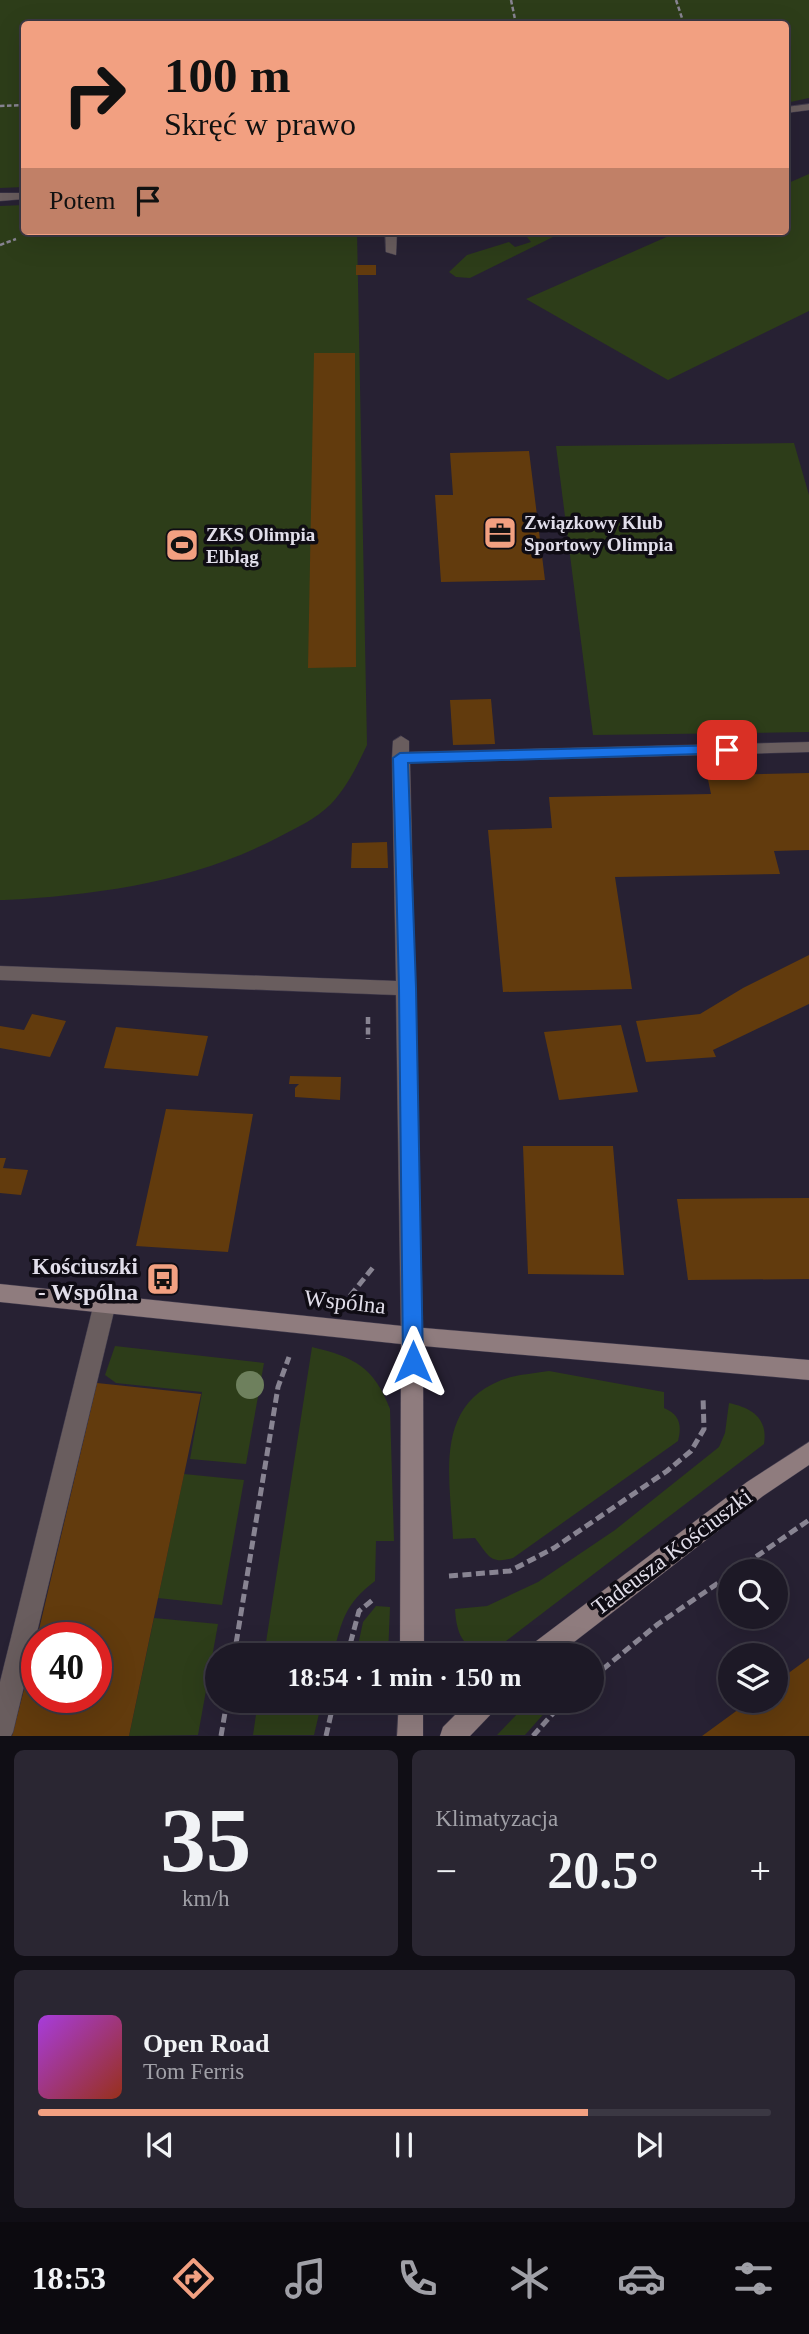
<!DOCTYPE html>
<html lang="pl">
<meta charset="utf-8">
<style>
:root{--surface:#1d1926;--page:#2a2632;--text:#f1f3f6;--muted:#a0a0a7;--line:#3b3843;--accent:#f2a081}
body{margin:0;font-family:Georgia,serif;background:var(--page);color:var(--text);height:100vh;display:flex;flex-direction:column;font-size:26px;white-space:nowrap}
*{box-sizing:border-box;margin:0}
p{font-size:23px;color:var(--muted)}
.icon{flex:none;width:38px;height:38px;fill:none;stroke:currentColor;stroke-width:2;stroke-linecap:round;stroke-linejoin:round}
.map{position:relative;height:1736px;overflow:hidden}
.side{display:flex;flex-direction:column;gap:14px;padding:14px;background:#100e15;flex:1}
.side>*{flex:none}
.top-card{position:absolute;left:21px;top:21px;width:768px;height:214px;border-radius:7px;box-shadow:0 7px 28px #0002,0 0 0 2px var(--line);background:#f2a081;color:#111;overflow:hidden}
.tools{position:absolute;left:718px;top:1559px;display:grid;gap:14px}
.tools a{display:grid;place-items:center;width:70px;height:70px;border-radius:50%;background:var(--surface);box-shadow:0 7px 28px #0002,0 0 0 2px var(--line);font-size:35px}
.speed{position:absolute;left:21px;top:1622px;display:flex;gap:14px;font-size:35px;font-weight:700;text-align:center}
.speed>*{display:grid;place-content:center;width:91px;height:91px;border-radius:50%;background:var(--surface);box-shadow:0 7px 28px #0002,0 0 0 2px var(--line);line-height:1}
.speed .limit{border:10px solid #d22;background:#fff;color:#111}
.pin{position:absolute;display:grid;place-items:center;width:60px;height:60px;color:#fff;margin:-30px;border-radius:14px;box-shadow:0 4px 10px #0006}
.me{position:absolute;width:77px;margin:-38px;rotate:0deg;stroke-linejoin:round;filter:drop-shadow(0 0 5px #0008)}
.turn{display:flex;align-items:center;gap:24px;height:147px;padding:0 28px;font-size:32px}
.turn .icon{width:91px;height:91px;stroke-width:2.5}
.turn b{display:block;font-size:49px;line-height:60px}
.then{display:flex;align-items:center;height:66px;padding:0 28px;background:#0003;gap:14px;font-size:26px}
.big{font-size:52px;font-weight:800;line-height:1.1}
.side .widget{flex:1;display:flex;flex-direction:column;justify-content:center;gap:10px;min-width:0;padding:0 24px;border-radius:10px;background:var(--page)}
.side .dial{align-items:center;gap:0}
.dial b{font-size:91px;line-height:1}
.song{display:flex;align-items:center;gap:21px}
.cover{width:84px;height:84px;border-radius:10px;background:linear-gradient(135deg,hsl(280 70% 55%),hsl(10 70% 35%))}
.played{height:7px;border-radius:4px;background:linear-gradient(90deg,var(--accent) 75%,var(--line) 75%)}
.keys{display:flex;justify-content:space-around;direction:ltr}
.heat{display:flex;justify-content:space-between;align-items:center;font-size:38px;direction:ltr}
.side .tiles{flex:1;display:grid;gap:14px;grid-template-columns:1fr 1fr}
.widget:last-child{grid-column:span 2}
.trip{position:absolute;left:205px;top:1643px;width:399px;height:70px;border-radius:35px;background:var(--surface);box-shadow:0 7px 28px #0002,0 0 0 2px var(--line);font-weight:800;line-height:70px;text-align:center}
.menu{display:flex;height:112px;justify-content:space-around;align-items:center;background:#0c0a0f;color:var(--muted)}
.menu .icon{width:49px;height:49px}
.menu .current{color:var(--accent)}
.menu b{font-size:32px;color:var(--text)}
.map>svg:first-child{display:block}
</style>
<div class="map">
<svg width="809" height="1736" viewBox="0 0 809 1736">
<rect width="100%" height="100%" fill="#272133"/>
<!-- green -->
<g fill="#2d3d19">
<path d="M0 0H809V98L786 103V24H24V187L0 188Z"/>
<path d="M809 174V311L668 380 526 299 680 231H786V184Z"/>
<path d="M24 205V231H357L367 745C357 766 347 787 331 804 316 819 296 828 277 838 192 882 98 895 4 900H0V206Z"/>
<path d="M541 233 555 236 470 278 456 277 449 272 467 255 509 242 515 247 531 242 527 237Z"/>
<path d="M794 443 809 495V732L593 735 556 446Z"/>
<path d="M115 1346 264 1363 246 1464 190 1459 202 1392 116 1383 105 1375Z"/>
<path d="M312 1347C354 1357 374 1367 390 1409L394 1541H376L375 1581C345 1604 342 1620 333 1655H264Z"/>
<path d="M549 1371 664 1392V1408C680 1415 682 1425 678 1441L513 1558C490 1565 488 1555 475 1538L453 1539C450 1476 432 1400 511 1377 523 1374 537 1373 549 1371Z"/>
<path d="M729 1403C752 1408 768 1418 764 1444L502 1644C468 1656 457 1642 455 1609L487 1606 538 1582 615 1530 719 1447 725 1433Z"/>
<path d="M184 1474 244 1480 222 1605 158 1598Z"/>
<path d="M376 1606 390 1607 388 1655H356L363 1622Z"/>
<path d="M154 1618 218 1624 198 1735 129 1736Z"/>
<path d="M258 1701H322L314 1735H253Z"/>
<path d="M524 1707 548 1709 525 1735H497Z"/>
</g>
<!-- building -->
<g fill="#623b0d">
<rect x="356" y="265" width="20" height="10"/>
<path d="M314 353H355L356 667 308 668Z"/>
<path d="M529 451 545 580 441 582 435 495H453L450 453Z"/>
<path d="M491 699 495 744 453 745 450 700Z"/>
<path d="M809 773V850L774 851 780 874 615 877 632 989 503 992 488 830 552 828 549 797 711 794 707 775Z"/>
<path d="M387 842 388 868H351L352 843Z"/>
<path d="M809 955V1004L713 1050 716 1057 646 1062 636 1021 700 1014 743 988Z"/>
<path d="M32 1014 66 1021 50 1057 0 1048V1026L24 1030Z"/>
<path d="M621 1025 638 1092 559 1100 544 1032Z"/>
<path d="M116 1027 208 1036 198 1076 104 1068Z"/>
<path d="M290 1076 341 1077 340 1100 295 1097V1088L299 1084H289Z"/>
<path d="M166 1109 253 1114 228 1252 136 1246Z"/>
<path d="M523 1146H613L624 1275 528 1274Z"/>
<path d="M0 1158H6L3 1168 28 1170 21 1195 0 1193Z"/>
<path d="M809 1198V1279L688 1280 677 1199Z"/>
<path d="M97 1383 201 1394 129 1736H12L36 1643 37 1698H96V1638H37Z"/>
<path d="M809 1658V1736H702L750 1701H775V1683Z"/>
</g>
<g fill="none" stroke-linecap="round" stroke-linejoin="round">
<defs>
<g id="lane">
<path d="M385 231H397L396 255 386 252Z"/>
<path d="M401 736 409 741V752L809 742V752L410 763 423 1336 420 1343 412 1345 404 1343 401 1336 396 995 0 980V966L396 981 392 758 393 741Z"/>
<path d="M105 1294 113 1297 116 1303 13 1732 11 1736H0V1682L94 1303 97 1297Z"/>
</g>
<g id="street">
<path d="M809 104V110L786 113V107Z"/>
<path d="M0 193H24V199L0 201Z"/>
</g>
<g id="secondary">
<path d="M0 1284 412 1327 809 1360V1380L423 1346 424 1656H400L401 1344 0 1302Z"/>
<path d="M809 1442V1465L763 1496 556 1656H524L527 1648 747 1482Z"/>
<path d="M399 1701H423V1736H397Z"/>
<path d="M469 1701H498L495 1710 470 1736H440L443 1727Z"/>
</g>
</defs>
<!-- lane casing -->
<use href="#lane" stroke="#413b4d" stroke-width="1"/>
<!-- street casing -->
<use href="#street" stroke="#413b4d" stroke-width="1"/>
<!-- secondary casing -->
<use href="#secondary" stroke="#413b4d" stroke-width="1"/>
<!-- path-far2 -->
<g stroke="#888492" stroke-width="2.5" stroke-dasharray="4.5 2.5" stroke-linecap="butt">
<path d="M511 0 516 24"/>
<path d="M676 0 684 24"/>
<path d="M0 106 24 105"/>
<path d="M107 235 126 231"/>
<path d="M0 245 16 239"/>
</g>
<!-- path-far1 -->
<path stroke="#888492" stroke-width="4.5" stroke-dasharray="7 3.5" stroke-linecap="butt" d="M368 1017V1039"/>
<!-- path -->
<g stroke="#888492" stroke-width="5" stroke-dasharray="9 4.5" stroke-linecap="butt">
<path d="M350 1296 375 1265"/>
<path d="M734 1572 809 1520"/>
<path d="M449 1576 510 1571 554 1548 667 1471 691 1451 704 1429 703 1396"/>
<path d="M234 1656 278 1387 289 1357"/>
<path d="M347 1656 359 1611 375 1598"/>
<path d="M592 1678 658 1624 730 1575"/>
<path d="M221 1736 227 1701"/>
<path d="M326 1736 334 1701"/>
<path d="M533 1736 564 1701"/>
</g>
<!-- lane -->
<use href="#lane" fill="#695d5e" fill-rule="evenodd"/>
<!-- street -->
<use href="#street" fill="#695d5e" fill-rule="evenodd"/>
<!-- secondary -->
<use href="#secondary" fill="#8f7c7e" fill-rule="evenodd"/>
</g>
<!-- trees -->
<circle fill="#6e805d" cx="250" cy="1385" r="14"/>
<!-- route -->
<path fill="#1a73e8" stroke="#114b97" stroke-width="2" d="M727 745 732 746 735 750 732 753 408 763 416 988 423 1362 420 1368 413 1371 406 1368 403 1362 399 988 393 758 400 753Z"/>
<!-- icons -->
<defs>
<symbol id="office-square" viewBox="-11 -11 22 22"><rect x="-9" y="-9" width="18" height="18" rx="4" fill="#f2a081" stroke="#0f0c14"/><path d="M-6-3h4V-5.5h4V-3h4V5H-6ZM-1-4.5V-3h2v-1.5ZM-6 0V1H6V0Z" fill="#111"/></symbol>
<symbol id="stadium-square" viewBox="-11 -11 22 22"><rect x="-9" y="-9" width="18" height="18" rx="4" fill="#f2a081" stroke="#0f0c14"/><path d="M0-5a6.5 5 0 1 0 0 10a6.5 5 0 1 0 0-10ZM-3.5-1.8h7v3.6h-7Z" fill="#111"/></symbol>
<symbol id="bus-square" viewBox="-11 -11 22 22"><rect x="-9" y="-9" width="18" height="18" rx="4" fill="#f2a081" stroke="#0f0c14"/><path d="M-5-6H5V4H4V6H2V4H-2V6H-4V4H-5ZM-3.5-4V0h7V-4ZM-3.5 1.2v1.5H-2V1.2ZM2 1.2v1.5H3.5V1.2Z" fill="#111"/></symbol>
</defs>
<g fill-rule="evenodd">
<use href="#office-square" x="481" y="514" width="38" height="38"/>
<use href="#stadium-square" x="163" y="526" width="38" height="38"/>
<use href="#bus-square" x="144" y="1260" width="38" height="38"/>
</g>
<g text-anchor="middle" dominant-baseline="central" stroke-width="7" stroke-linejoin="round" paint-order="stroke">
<!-- poi labels -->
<g font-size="19" font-weight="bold" fill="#e1deea" stroke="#0f0c14" text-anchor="start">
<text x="524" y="522">Związkowy Klub<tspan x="524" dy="22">Sportowy Olimpia</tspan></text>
<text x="206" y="534">ZKS Olimpia<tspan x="206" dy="22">Elbląg</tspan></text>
</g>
<!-- near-poi labels -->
<g font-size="23" font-weight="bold" fill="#e1deea" stroke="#0f0c14" text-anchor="end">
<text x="138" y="1266">Kościuszki<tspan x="138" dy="26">- Wspólna</tspan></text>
</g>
<!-- near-street labels -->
<g font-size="23" fill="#e1deea" stroke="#0f0c14">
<text transform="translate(345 1302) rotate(6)">Wspólna</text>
<text transform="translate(672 1552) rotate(-37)">Tadeusza Kościuszki</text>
</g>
</g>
</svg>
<div class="tools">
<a><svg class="icon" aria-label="search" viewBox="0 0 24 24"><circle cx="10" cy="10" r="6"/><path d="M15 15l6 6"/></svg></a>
<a><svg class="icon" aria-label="layers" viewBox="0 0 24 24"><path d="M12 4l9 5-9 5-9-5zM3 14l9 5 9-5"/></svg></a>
</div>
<div class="speed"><div class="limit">40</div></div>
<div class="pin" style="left:727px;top:750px;background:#d93025"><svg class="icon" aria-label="arrive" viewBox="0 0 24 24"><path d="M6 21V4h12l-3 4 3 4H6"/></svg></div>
<svg class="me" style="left:413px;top:1362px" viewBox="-20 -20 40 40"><path d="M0-17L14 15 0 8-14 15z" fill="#1a73e8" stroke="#fff" stroke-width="4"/></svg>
<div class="trip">18:54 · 1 min · 150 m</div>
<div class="top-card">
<div class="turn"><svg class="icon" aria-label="right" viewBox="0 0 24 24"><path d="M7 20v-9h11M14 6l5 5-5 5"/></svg><div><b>100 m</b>Skręć w prawo</div></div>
<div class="then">Potem<svg class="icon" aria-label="arrive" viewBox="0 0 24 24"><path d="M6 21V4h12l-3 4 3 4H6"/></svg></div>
</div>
</div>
<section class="side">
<div class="tiles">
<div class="widget dial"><b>35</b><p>km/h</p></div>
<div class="widget"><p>Klimatyzacja</p>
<div class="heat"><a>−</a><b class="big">20.5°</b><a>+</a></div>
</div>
<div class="widget">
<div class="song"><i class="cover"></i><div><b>Open Road</b><p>Tom Ferris</p></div></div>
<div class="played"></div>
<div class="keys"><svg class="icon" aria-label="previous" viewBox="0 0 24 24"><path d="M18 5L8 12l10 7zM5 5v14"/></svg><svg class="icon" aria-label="pause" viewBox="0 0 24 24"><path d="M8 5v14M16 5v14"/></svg><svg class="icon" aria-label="next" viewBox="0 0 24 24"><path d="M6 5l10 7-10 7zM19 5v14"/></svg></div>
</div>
</div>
</section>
<nav class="menu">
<b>18:53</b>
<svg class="icon current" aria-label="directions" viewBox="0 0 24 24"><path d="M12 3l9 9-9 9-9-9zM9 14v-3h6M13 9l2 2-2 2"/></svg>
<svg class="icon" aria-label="music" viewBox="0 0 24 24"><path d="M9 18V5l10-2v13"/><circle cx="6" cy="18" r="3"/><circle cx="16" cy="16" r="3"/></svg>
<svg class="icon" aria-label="phone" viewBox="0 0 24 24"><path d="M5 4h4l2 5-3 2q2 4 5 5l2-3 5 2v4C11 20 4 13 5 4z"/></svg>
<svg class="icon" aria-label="climate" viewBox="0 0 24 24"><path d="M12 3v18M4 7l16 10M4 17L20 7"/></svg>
<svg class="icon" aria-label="car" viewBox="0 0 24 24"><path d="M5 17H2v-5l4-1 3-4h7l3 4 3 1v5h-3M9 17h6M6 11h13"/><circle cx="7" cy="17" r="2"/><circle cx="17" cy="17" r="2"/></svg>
<svg class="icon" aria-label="filters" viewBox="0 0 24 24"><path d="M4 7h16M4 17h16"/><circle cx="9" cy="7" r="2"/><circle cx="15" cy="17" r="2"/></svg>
</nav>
